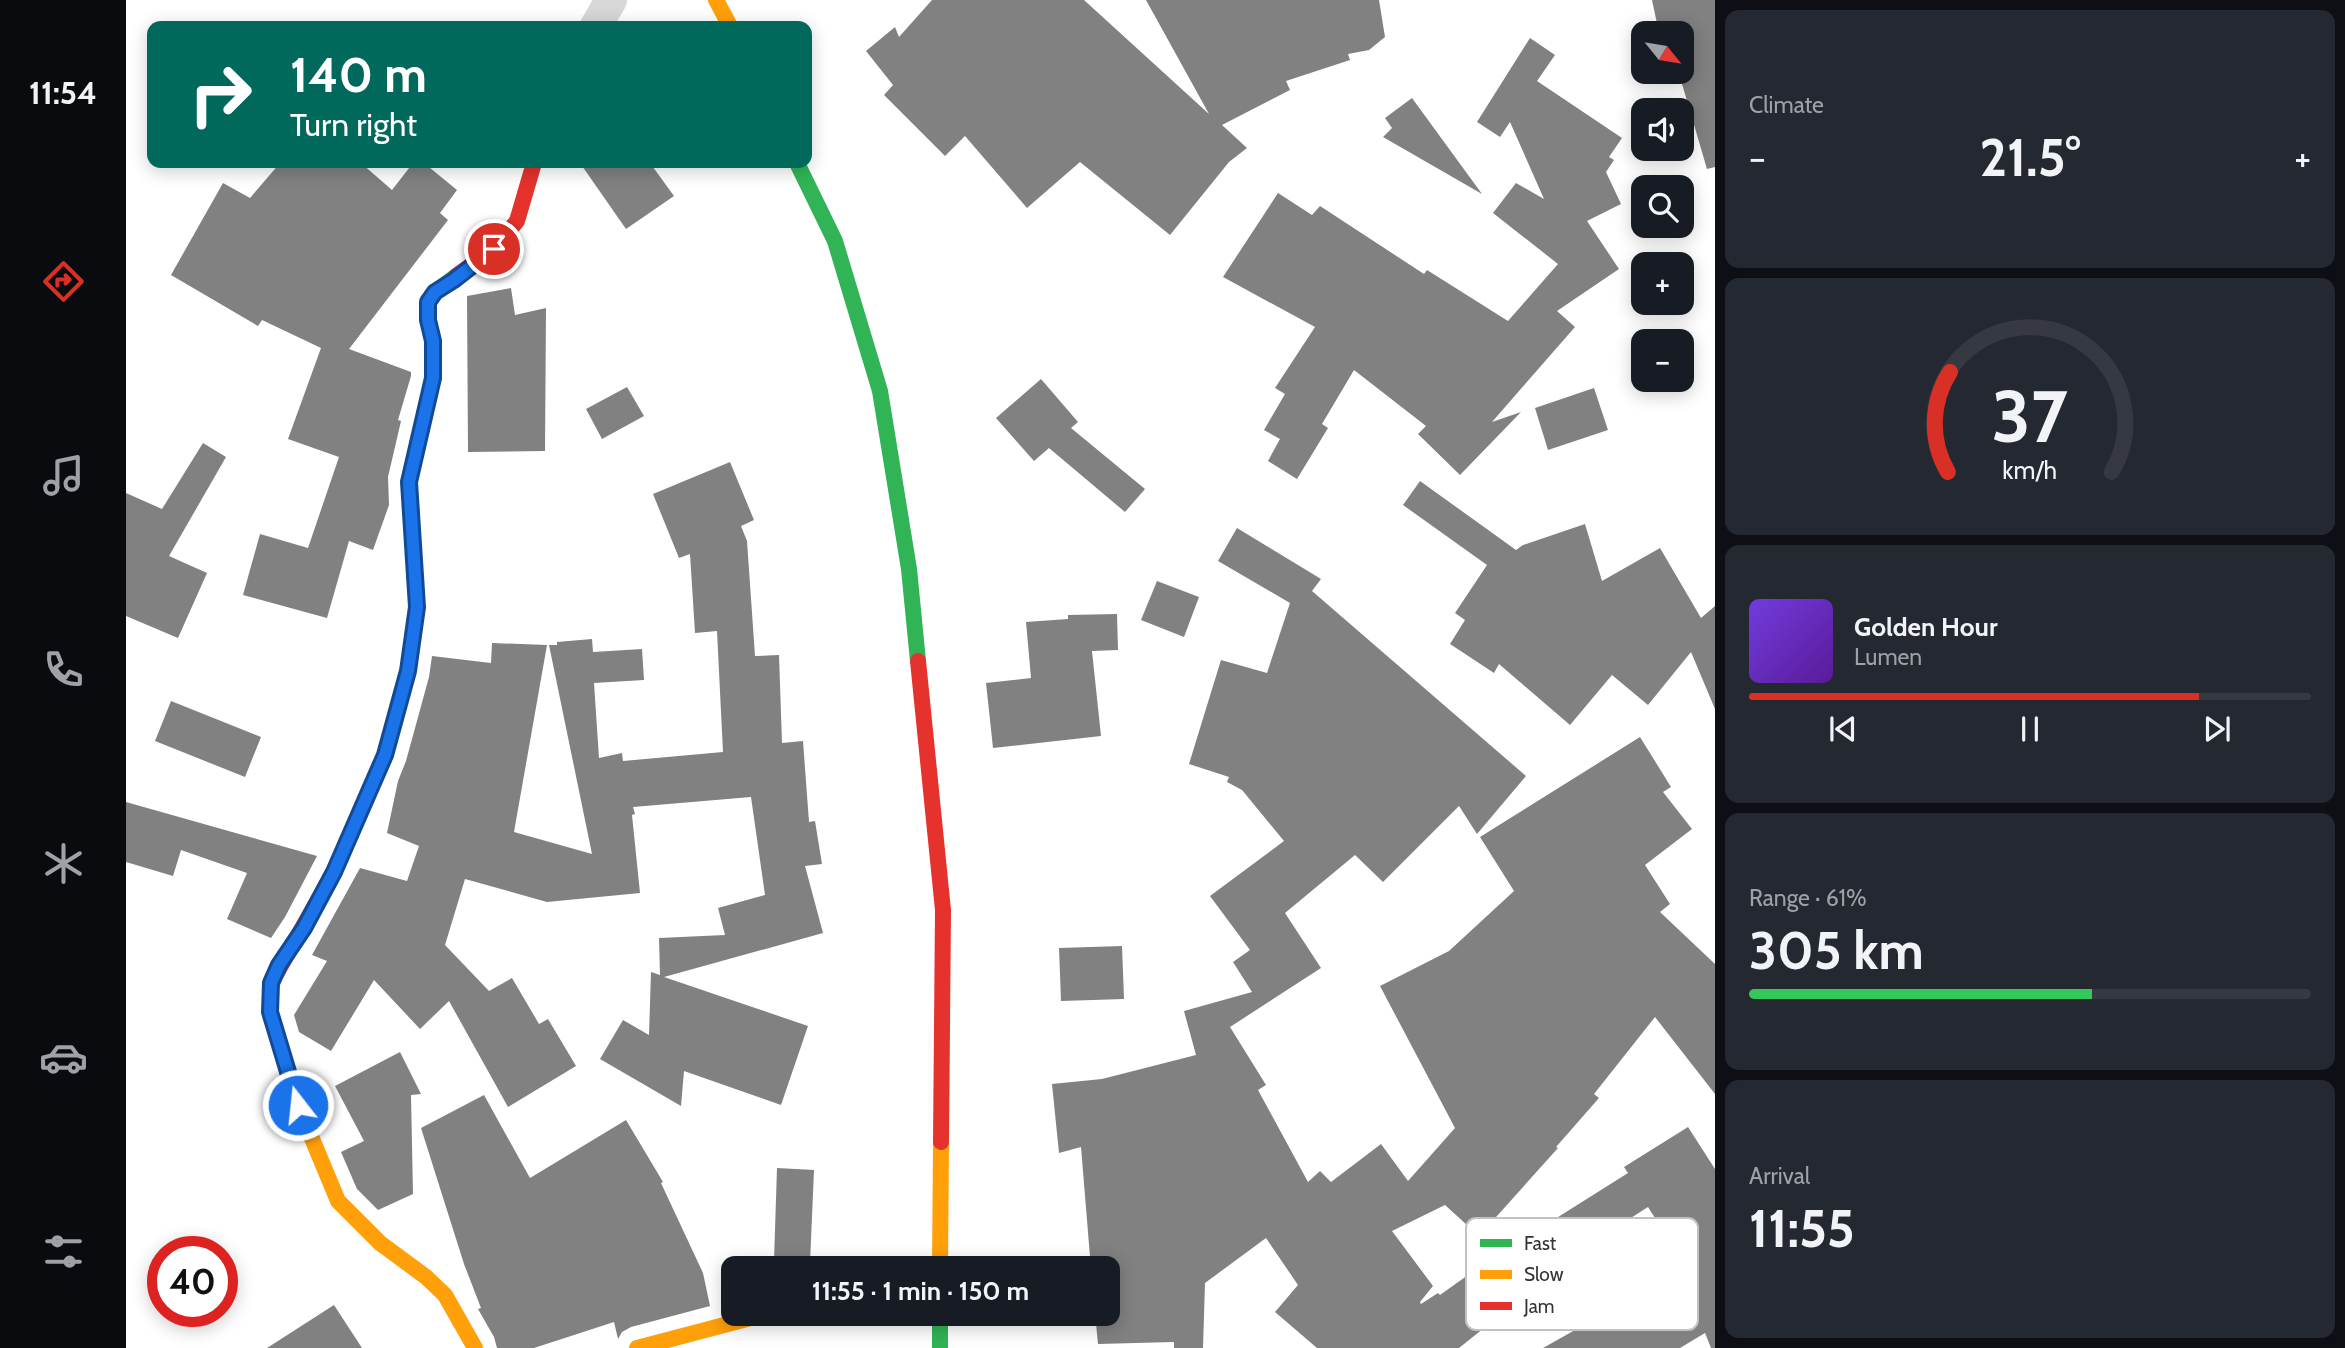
<!DOCTYPE html>
<meta charset="utf-8">
<style>
:root{--surface:#171b24;--page:#242831;--text:#f1f3f6;--muted:#9ea1a6;--line:#363941;--accent:#d93025}
body{margin:0;font-family:Cabin,sans-serif;background:var(--page);color:var(--text);height:100vh;display:flex;flex-direction:column;font-size:26px;white-space:nowrap}
*{box-sizing:border-box;margin:0}
p{font-size:23px;color:var(--muted)}
.icon{flex:none;width:38px;height:38px;fill:none;stroke:currentColor;stroke-width:2;stroke-linecap:round;stroke-linejoin:round}
.map{position:relative;flex:1;overflow:hidden}
.panel{display:flex;flex-direction:column;gap:10px;padding:10px;background:#0d0f14;width:630px}
.panel>*{flex:none}
.banner{position:absolute;left:21px;top:21px;width:665px;height:147px;border-radius:14px;box-shadow:0 4px 18px #0003;background:#00695c;color:#fff;overflow:hidden}
.needle{width:46px;rotate:120deg}
.fabs{position:absolute;left:1505px;top:21px;display:grid;gap:14px}
.fabs a{display:grid;place-items:center;width:63px;height:63px;border-radius:14px;background:var(--surface);box-shadow:0 4px 18px #0003;font-size:35px}
.speed{position:absolute;left:21px;top:1236px;display:flex;gap:14px;font-size:35px;font-weight:700;text-align:center}
.speed>*{display:grid;place-content:center;width:91px;height:91px;border-radius:50%;background:var(--surface);box-shadow:0 4px 18px #0003;line-height:1}
.speed .limit{border:10px solid #d22;background:#fff;color:#111}
.pin{position:absolute;display:grid;place-items:center;width:60px;height:60px;color:#fff;margin:-30px;border:4px solid #fff;border-radius:50%;box-shadow:0 2px 7px #0007}
.me{position:absolute;width:77px;margin:-38px;rotate:344deg;stroke-linejoin:round;filter:drop-shadow(0 0 5px #0008)}
.turn{display:flex;align-items:center;gap:24px;height:147px;padding:0 28px;font-size:32px}
.turn .icon{width:91px;height:91px;stroke-width:2.5}
.turn b{display:block;font-size:49px;line-height:60px}
.big{font-size:52px;font-weight:800;line-height:1.1}
.panel .tile{flex:1;display:flex;flex-direction:column;justify-content:center;gap:10px;min-width:0;padding:0 24px;border-radius:14px;background:var(--page)}
.panel .dial{align-items:center;gap:0}
.dial svg{height:182px;overflow:visible;fill:none;stroke:var(--line);stroke-width:7;stroke-linecap:round;text-anchor:middle}
.dial text{fill:var(--text);stroke:none}
.song{display:flex;align-items:center;gap:21px}
.cover{width:84px;height:84px;border-radius:10px;background:linear-gradient(135deg,hsl(260 70% 55%),hsl(270 70% 35%))}
.played{height:7px;border-radius:4px;background:linear-gradient(90deg,var(--accent) 80%,var(--line) 80%)}
.keys{display:flex;justify-content:space-around;direction:ltr}
.heat{display:flex;justify-content:space-between;align-items:center;font-size:38px;direction:ltr}
.charge{height:10px;border-radius:5px;background:linear-gradient(90deg,#34c759 61%,var(--line) 0)}
.trip{position:absolute;left:595px;top:1256px;width:399px;height:70px;border-radius:14px;background:var(--surface);box-shadow:0 4px 18px #0003;font-weight:800;line-height:70px;text-align:center}
main{display:flex;flex:1;min-height:0}
.tab-bar{display:flex;flex-direction:column;width:126px;justify-content:space-around;align-items:center;background:#090b0e;color:var(--muted)}
.tab-bar .icon{width:49px;height:49px}
.tab-bar .current{color:var(--accent)}
.tab-bar b{font-size:32px;color:var(--text)}
.map>svg:first-child{display:block}
</style>
<main>
<nav class="tab-bar">
<b>11:54</b>
<svg class="icon current" aria-label="directions" viewBox="0 0 24 24"><path d="M12 3l9 9-9 9-9-9zM9 14v-3h6M13 9l2 2-2 2"/></svg>
<svg class="icon" aria-label="music" viewBox="0 0 24 24"><path d="M9 18V5l10-2v13"/><circle cx="6" cy="18" r="3"/><circle cx="16" cy="16" r="3"/></svg>
<svg class="icon" aria-label="phone" viewBox="0 0 24 24"><path d="M5 4h4l2 5-3 2q2 4 5 5l2-3 5 2v4C11 20 4 13 5 4z"/></svg>
<svg class="icon" aria-label="climate" viewBox="0 0 24 24"><path d="M12 3v18M4 7l16 10M4 17L20 7"/></svg>
<svg class="icon" aria-label="car" viewBox="0 0 24 24"><path d="M5 17H2v-5l4-1 3-4h7l3 4 3 1v5h-3M9 17h6M6 11h13"/><circle cx="7" cy="17" r="2"/><circle cx="17" cy="17" r="2"/></svg>
<svg class="icon" aria-label="filters" viewBox="0 0 24 24"><path d="M4 7h16M4 17h16"/><circle cx="9" cy="7" r="2"/><circle cx="15" cy="17" r="2"/></svg>
</nav>
<div class="map">
<svg width="1589" height="1348" viewBox="0 0 1589 1348">
<rect width="100%" height="100%" fill="#fff"/>
<!-- building -->
<g fill="#818181">
<path d="M806 0H958L1083 114 1020 0H1253L1259 37 1243 50 1222 54 1224 60 1160 81 1164 90 1096 125 1121 148 1103 162 1044 235 954 162 901 208 839 136 819 156 758 95 767 85 740 51 769 27 773 37Z"/>
<path d="M1526 0H1589V167L1581 169 1554 77 1542 80 1541 72H1556V33H1533Z"/>
<path d="M1404 38 1429 55 1411 81 1496 138 1483 157 1488 160 1480 172 1495 204 1461 221 1493 269 1431 311 1449 327 1366 422 1395 412 1334 475 1292 434 1300 426 1228 370 1196 424 1202 428 1171 479 1142 461 1154 439 1138 430 1159 394 1149 388 1189 327 1097 277 1152 193 1186 215 1194 206 1298 274 1301 270 1382 321 1432 264 1367 213 1390 183 1418 199 1384 122 1374 137 1351 122Z"/>
<path d="M1286 98 1356 194 1257 137 1266 128 1259 118Z"/>
<path d="M154 163H235L266 190 287 163H298L331 190 314 213 322 220 223 349 285 372V376L272 420 275 421 262 477 263 505 247 550 223 541 201 618 117 595 134 534 182 548 213 457 162 439 195 348 136 320 132 326 45 275 97 183 124 198Z"/>
<path d="M454 163H524L548 196 500 229Z"/>
<path d="M385 288 389 315 420 308 419 451 342 452 341 296Z"/>
<path d="M915 379 952 422 945 428 1019 489 999 512 923 448 908 461 870 418Z"/>
<path d="M501 387 518 416 476 439 460 409Z"/>
<path d="M1468 388 1482 430 1422 450 1409 408Z"/>
<path d="M77 443 100 457 43 556 81 573 52 638 0 616V493L36 509Z"/>
<path d="M604 462 628 520 615 526 621 541 629 656 653 655 656 743 677 741 683 822 689 821 696 864 679 866 697 933 538 977 682 1026 655 1105 558 1071 555 1106 474 1059 497 1020 523 1035 525 972 534 975 533 938 599 935 592 908 639 895 625 797 507 807 509 814 506 815 514 893 421 902 339 879 319 945 363 991 386 978 413 1024 422 1019 450 1066 382 1107 323 1001 294 1029 248 980 205 1051 173 1032 168 1015 201 961 186 955 234 868 281 881 293 846 261 833 272 781 280 761 303 677 306 656 365 663 366 643 421 645 388 832 466 854 423 645H431V642L466 639 467 652 516 649 518 680 468 683 473 758 496 753 497 761 597 752 591 631 569 633 564 554 553 558 527 494Z"/>
<path d="M1294 481 1390 550 1397 545 1459 524 1476 581 1534 548 1575 618 1589 606V709L1565 652 1522 705 1486 675 1444 725 1373 664 1368 673 1324 644 1339 620 1329 613 1361 565 1277 505Z"/>
<path d="M1111 528 1195 579 1186 591 1400 776 1351 834 1333 806 1257 882 1229 855 1159 913 1195 968 1104 1027 1140 1085 1132 1090 1182 1182 1194 1171 1205 1182 1255 1144 1282 1181 1329 1128 1254 986 1323 951 1388 891 1354 837 1514 737 1545 787 1537 792 1566 829 1519 865 1544 904 1534 912 1589 964V1094L1529 1017 1468 1094 1473 1098 1430 1147 1432 1148 1353 1236 1319 1205 1266 1231 1307 1286 1294 1302 1295 1304 1312 1293 1314 1295 1356 1265 1502 1173 1498 1167 1562 1127 1589 1169V1348H1585L1579 1333 1554 1348H1417L1481 1312 1479 1306 1559 1279 1546 1245 1522 1207 1414 1276 1417 1281 1333 1348H1191L1149 1312 1172 1285 1140 1238 1079 1283 1077 1348H1048V1342L972 1344 969 1314H982V1269H965L955 1147 933 1153 926 1084 976 1079 1070 1055 1058 1011 1126 992 1107 962 1124 950 1084 896 1158 841 1116 790 1101 782 1103 777 1063 764 1095 660 1141 673 1164 603 1092 561Z"/>
<path d="M1031 581 1073 597 1058 637 1015 620Z"/>
<path d="M991 614 992 650 966 651 975 736 867 748 860 683 905 678 900 622 942 619V615Z"/>
<path d="M45 701 135 737 119 777 29 741Z"/>
<path d="M0 802 191 856 159 917 145 938 101 919 121 873 55 850 47 876 0 862Z"/>
<path d="M996 946 998 999 935 1001 933 948Z"/>
<path d="M274 1052 295 1094 285 1095 287 1194 252 1210 231 1189 215 1152 238 1141 209 1086Z"/>
<path d="M358 1095 404 1178 500 1120 537 1182 535 1183 577 1273 584 1306 505 1327 496 1332 492 1339 488 1322 408 1348H371L368 1337 352 1309 355 1308 338 1264 295 1128Z"/>
<path d="M651 1168 688 1170 684 1263 648 1261Z"/>
<path d="M208 1305 236 1348H141Z"/>
</g>
<g fill="none" stroke-linecap="round" stroke-linejoin="round">
<!-- street -->
<path stroke="#d7d7d7" stroke-width="32" d="M470 26 485 0"/>
<!-- fast -->
<g stroke="#30b455" stroke-width="16">
<path d="M671 163 709 241 754 391 783 569 792 661"/>
<path d="M289 618 291 607 283 482 307 378V341L302 320V302L309 292 330 276"/>
<path d="M814 1314V1348"/>
</g>
<!-- slow -->
<g stroke="#ff9f0a" stroke-width="16">
<path d="M590 0 604 26"/>
<path d="M148 1024 172 1105 212 1201 254 1243 300 1277 319 1295 349 1348"/>
<path d="M814 1269 815 1142"/>
<path d="M511 1348 640 1314"/>
</g>
<!-- jam -->
<g stroke="#e5322d" stroke-width="16">
<path d="M330 276 368 249 391 221 408 163"/>
<path d="M792 661 817 910 815 1142"/>
<path d="M148 1024 144 1012 145 983 208 872 259 755 282 671 289 618"/>
</g>
</g>
<g fill="none" stroke-linecap="round" stroke-linejoin="round">
<defs>
<path id="route" d="M172 1105 144 1012 145 983 153 965 178 928 208 872 259 755 282 671 291 607 283 482 307 378V341L302 320V302L309 292 328 280 368 249"/>
</defs>
<!-- route casing -->
<use href="#route" stroke="#114b97" stroke-width="18"/>
<!-- route -->
<use href="#route" stroke="#1a73e8" stroke-width="12"/>
</g>
<!-- legend -->
<rect x="1340" y="1218" width="232" height="112" rx="10" fill="#fff" stroke="#c2c2c2" stroke-width="2"/>
<rect x="1354" y="1239" width="32" height="8" fill="#30b455"/>
<rect x="1354" y="1270" width="32" height="9" fill="#ff9f0a"/>
<rect x="1354" y="1302" width="32" height="8" fill="#e5322d"/>
<g font-size="19" fill="#333">
<text x="1398" y="1250">Fast</text>
<text x="1398" y="1281">Slow</text>
<text x="1398" y="1313">Jam</text>
</g>
</svg>
<div class="fabs">
<a><svg class="needle" viewBox="-14 -14 28 28"><path d="M0-13l5 13h-10z" fill="#e53935"/><path d="M0 13l5-13h-10z" fill="#9ea1a6"/></svg></a>
<a><svg class="icon" aria-label="sound" viewBox="0 0 24 24"><path d="M4 9h4l5-4v14l-5-4H4zM17 9q2 3 0 6"/></svg></a>
<a><svg class="icon" aria-label="search" viewBox="0 0 24 24"><circle cx="10" cy="10" r="6"/><path d="M15 15l6 6"/></svg></a>
<a>+</a>
<a>−</a>
</div>
<div class="speed"><div class="limit">40</div></div>
<div class="pin" style="left:368px;top:249px;background:#d93025"><svg class="icon" aria-label="arrive" viewBox="0 0 24 24"><path d="M6 21V4h12l-3 4 3 4H6"/></svg></div>
<svg class="me" style="left:172px;top:1105px" viewBox="-20 -20 40 40"><circle r="17" fill="#1a73e8" stroke="#fff" stroke-width="3"/><path d="M0-11L8 9 0 5-8 9z" fill="#fff"/></svg>
<div class="trip">11:55 · 1 min · 150 m</div>
<div class="banner">
<div class="turn"><svg class="icon" aria-label="right" viewBox="0 0 24 24"><path d="M7 20v-9h11M14 6l5 5-5 5"/></svg><div><b>140 m</b>Turn right</div></div>
</div>
</div>
<section class="panel">
<div class="tile"><p>Climate</p>
<div class="heat"><a>−</a><b class="big">21.5°</b><a>+</a></div>
</div>
<div class="tile dial"><svg viewBox="0 0 100 80">
<path d="M14 69A42 42 0 1 1 86 69"/>
<path d="M14 69A42 42 0 0 1 15 25" stroke="#d93025"/>
<text x="50" y="56" font-size="32" font-weight="700">37</text>
<text x="50" y="72" font-size="11">km/h</text>
</svg></div>
<div class="tile">
<div class="song"><i class="cover"></i><div><b>Golden Hour</b><p>Lumen</p></div></div>
<div class="played"></div>
<div class="keys"><svg class="icon" aria-label="previous" viewBox="0 0 24 24"><path d="M18 5L8 12l10 7zM5 5v14"/></svg><svg class="icon" aria-label="pause" viewBox="0 0 24 24"><path d="M8 5v14M16 5v14"/></svg><svg class="icon" aria-label="next" viewBox="0 0 24 24"><path d="M6 5l10 7-10 7zM19 5v14"/></svg></div>
</div>
<div class="tile"><p>Range · 61%</p><b class="big">305 km</b><div class="charge"></div></div>
<div class="tile"><p>Arrival</p><b class="big">11:55</b></div>
</section>
</main>
